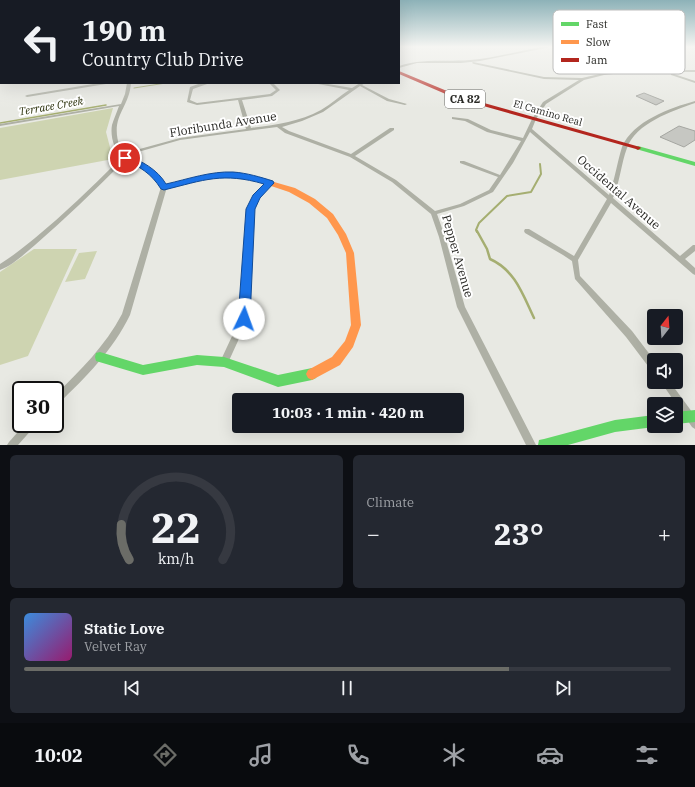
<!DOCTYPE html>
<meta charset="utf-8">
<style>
:root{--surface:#171b24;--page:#242831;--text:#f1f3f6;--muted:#9ea1a6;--line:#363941;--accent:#6b6c67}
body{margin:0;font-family:"IBM Plex Serif",serif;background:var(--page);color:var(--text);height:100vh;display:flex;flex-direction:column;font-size:15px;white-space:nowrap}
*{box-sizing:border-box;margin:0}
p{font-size:13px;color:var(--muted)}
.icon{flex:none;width:22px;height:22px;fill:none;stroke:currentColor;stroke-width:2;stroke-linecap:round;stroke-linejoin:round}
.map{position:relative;height:445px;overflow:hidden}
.panel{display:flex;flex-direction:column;gap:10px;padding:10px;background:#0d0f14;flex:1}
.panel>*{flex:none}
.guide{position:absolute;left:0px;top:0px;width:400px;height:84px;box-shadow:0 4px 16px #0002;background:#171b24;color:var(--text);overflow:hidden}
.needle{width:26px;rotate:17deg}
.controls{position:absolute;left:647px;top:309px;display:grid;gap:8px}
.controls a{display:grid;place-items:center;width:36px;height:36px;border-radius:4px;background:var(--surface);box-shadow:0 4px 16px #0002;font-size:20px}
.speed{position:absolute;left:12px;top:381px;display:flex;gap:8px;font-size:20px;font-weight:700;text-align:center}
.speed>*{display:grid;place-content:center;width:52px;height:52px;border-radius:50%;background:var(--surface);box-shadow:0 4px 16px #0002;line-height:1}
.speed .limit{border:2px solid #111;border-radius:6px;background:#fff;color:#111}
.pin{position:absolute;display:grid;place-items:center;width:34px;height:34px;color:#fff;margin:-17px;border:2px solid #fff;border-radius:50%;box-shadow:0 1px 4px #0007}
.me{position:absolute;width:44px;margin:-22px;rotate:3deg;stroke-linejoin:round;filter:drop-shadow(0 0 3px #0008)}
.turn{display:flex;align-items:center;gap:14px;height:84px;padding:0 16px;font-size:18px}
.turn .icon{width:52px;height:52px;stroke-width:2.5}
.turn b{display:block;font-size:28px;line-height:34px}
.big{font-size:30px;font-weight:700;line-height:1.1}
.panel .tile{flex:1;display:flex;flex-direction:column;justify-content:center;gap:6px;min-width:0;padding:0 14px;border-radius:6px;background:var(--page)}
.panel .dial{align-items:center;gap:0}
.dial svg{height:104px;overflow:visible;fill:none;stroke:var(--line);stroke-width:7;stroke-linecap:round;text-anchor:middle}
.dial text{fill:var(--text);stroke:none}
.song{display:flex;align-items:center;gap:12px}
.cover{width:48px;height:48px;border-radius:6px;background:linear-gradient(135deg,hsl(210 70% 55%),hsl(320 70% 35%))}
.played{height:4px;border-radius:2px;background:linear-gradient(90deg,var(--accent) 75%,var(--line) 75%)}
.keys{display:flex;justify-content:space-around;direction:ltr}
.heat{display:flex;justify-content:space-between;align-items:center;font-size:22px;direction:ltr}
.panel .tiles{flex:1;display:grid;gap:10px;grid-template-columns:1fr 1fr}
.tile:last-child{grid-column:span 2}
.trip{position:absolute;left:232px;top:393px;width:232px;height:40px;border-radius:4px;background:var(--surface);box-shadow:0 4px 16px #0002;font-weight:700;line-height:40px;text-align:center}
.menu{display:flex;height:64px;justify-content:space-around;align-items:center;background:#090b0e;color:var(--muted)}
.menu .icon{width:28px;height:28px}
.menu .active{color:var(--accent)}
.menu b{font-size:18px;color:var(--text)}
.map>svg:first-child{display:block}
</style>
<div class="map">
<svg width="695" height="445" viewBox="0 0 695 445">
<rect width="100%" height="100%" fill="#e8e9e3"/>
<!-- green -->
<g fill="#ced4b1">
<path d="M113 108 106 132 113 159 0 180V128Z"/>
<path d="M34 249H77L28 356 0 365V272Z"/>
<path d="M97 251 85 279 65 282 79 253Z"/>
</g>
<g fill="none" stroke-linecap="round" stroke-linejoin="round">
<!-- stream-far3 -->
<path stroke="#a5ae71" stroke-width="1" d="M134 88 166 83"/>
<!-- stream-far2 -->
<path stroke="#a5ae71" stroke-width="1.5" d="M0 123 106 105"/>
<!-- stream-far1 -->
<path stroke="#a5ae71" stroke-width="2" d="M477 232 476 230 479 223 507 196 531 192 541 174 540 164"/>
<!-- stream -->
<path stroke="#a5ae71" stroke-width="2.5" d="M477 231 487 249 490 259C515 270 523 295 534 318"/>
</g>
<!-- building -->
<g fill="#c6c7c2" stroke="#a5a6a1">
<path d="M644 93 664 101 656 105 636 96Z"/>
<path d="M679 126 695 131V140L684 147 660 137Z"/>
</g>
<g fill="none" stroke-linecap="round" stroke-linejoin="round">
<!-- street -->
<g fill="#aeb0a5" fill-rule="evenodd">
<path d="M540 47H551L480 61 461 63H417L399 68V66C422 58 446 62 470 60 493 58 516 52 540 47Z"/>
<path d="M608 47H613L661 64 668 63 670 49 671 47H674L671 64 665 65 678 70H695V72H632L604 75 584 80 546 104 536 119 532 129 609 195C615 179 617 163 622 147 633 121 670 108 695 101V103C672 111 636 123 627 148 621 164 620 182 613 198L680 256 693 245H695V251L685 259 695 268V275L693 274 611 203 578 260 580 276 632 331 654 360V371L651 370 626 337 575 279 572 261 563 255 525 233 524 231 525 229H529L574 256 607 199 530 132 513 163 493 192 464 206 437 214 445 237 465 307 536 445H526L457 307 439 237 431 214 392 182 350 157 285 133 277 127 180 140 138 152 130 158C146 163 158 173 167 187L130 315C113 350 86 377 58 404L55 405V395C81 370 105 346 122 314L161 187C153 174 141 165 127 160L121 164C93 192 65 219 35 245 24 254 13 265 0 270V264C13 256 24 247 35 238 64 214 91 188 117 162L123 158C114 151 110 136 112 125 114 118 117 112 119 106L0 126V124L121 104 125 94 127 83H131C129 110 109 116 120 148L136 150 180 138 246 129 238 100 197 105 187 102 190 87 201 83H210L193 89 190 100 197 103 270 94 276 90 269 83H273L280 90 272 96 242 100 251 128C275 125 299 122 321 110 331 104 340 96 349 90L313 83H322L352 88 360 83H365L362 85 389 99 407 104 405 105 387 101 360 86 323 112 302 121 282 127 289 131 351 154 390 128H394V130L355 156 396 180 435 211 460 204 489 190 498 177 460 163V161H464L500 175 521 141 487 132 465 121 452 119V117L468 119 491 130 523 138 532 119 543 102 579 80 544 79 474 64 472 63 473 62 544 77 582 78 604 73 632 70H672ZM121 151 132 152 126 156Z"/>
<path d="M671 73 695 81V83L671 75Z"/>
<rect x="0" y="78" width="1" height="2"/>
<path d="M99 83H108L106 84 27 97 25 96 27 95Z"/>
<path d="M270 181 273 183 258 198 254 209 248 319 227 365 224 366 221 365 220 362 240 319 248 209 254 196 268 182Z"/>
<path d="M661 382H670L695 416V429L692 427Z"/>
<path d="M25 424H36L34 427 18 445H7L9 442Z"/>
</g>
<!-- fast -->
<g fill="#63d668" fill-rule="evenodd">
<path d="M399 47H404L399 49Z"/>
<path d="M638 146 695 162V166L636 149V147Z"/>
<path d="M100 352 143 365 197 355 224 357 278 375 312 368 316 370 318 374 316 378 312 380 278 387 224 367 197 365 143 375 96 361 95 357 96 353Z"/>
<path d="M695 410V422L676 424V412Z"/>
<path d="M654 415V426H657L654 427 615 432 568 445H538L539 440 544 439 615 420Z"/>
</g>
<!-- slow -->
<path fill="#ff974d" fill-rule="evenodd" d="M233 172 250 175 295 188 315 199 333 214 346 234 354 253 361 325 353 347 340 365 312 380 308 378 306 374 308 370 332 357 345 341 351 325 346 253 338 235 327 218 309 203 289 192 247 178 233 176 215 177 164 189 160 187 164 185 215 173Z"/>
<!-- jam -->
<path fill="#b3261e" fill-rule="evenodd" d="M399 71 459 96 640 147 641 148 638 150 636 149 455 98 399 74Z"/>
</g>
<!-- sky -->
<linearGradient id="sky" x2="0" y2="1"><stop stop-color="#8db2b8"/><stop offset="0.43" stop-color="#f5f5f2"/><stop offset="1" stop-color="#f5f5f2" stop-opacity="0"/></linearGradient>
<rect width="695" height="109" fill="url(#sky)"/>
<!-- route -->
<path fill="#1a73e8" stroke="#114b97" d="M125 155C141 160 158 170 166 184 188 179 211 171 233 172 247 173 260 177 273 181L274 183 260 198 255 209 250 319 248 323 244 324 240 323 238 319 246 209 253 195 264 184C223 172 204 180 164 190L161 189C151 173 140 167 123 159L121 158Z"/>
<g text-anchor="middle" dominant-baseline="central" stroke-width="4" stroke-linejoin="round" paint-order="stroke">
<!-- far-street labels -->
<g font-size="10" fill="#282824" stroke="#fff">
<text transform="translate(548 113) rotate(16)">El Camino Real</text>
</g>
<!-- shield labels -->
<rect fill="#fff" stroke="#686866" stroke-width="1" x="445" y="90" width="40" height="18" rx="3"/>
<g font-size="11" font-weight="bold" fill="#282824">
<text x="465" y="99">CA 82</text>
</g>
<!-- far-water labels -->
<g font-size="11" font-style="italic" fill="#292e08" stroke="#fff">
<text transform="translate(51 106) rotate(-10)">Terrace Creek</text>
</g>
<!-- street labels -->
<g font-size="12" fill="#282824" stroke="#fff">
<text transform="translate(223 124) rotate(-9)">Floribunda Avenue</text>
<text transform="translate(619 192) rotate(41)">Occidental Avenue</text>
<text transform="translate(458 256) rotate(74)">Pepper Avenue</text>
</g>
</g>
<!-- legend -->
<rect x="553" y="10" width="132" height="64" rx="6" fill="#fff" stroke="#bebebd" stroke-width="1"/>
<rect x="561" y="22" width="18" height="4" fill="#63d668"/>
<rect x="561" y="40" width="18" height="4" fill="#ff974d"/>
<rect x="561" y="58" width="18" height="4" fill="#b3261e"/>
<g font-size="11" fill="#282824">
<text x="586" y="28">Fast</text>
<text x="586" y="46">Slow</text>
<text x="586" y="64">Jam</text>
</g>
</svg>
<div class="controls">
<a><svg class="needle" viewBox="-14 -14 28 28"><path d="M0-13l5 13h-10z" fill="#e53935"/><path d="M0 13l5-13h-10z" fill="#9ea1a6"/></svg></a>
<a><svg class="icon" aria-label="sound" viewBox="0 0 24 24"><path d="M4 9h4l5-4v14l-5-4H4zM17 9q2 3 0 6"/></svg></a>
<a><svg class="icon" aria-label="layers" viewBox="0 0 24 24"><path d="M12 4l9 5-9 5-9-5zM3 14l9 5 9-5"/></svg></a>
</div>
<div class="speed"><div class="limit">30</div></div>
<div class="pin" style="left:125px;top:158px;background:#d93025"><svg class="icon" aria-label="arrive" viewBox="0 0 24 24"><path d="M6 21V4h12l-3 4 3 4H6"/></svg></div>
<svg class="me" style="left:244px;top:319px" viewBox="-20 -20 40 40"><circle r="19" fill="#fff"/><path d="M0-13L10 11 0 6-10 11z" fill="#1a73e8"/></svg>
<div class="trip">10:03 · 1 min · 420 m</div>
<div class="guide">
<div class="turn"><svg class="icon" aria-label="left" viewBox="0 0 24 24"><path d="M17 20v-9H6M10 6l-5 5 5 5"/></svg><div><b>190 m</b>Country Club Drive</div></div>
</div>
</div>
<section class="panel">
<div class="tiles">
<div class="tile dial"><svg viewBox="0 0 100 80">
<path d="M14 69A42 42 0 1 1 86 69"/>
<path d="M14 69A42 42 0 0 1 8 42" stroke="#6b6c67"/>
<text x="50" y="56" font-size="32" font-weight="700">22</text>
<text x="50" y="72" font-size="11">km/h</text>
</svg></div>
<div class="tile"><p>Climate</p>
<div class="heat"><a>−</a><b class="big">23°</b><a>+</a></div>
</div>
<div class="tile">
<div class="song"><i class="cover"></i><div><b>Static Love</b><p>Velvet Ray</p></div></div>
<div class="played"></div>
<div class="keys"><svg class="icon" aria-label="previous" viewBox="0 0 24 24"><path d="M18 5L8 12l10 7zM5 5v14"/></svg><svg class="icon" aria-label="pause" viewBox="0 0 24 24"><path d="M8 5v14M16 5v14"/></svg><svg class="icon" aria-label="next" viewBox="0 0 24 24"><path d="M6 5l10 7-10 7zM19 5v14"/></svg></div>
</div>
</div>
</section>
<nav class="menu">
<b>10:02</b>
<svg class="icon active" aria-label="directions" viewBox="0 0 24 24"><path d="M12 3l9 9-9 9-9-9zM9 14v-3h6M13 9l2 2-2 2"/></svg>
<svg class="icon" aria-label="music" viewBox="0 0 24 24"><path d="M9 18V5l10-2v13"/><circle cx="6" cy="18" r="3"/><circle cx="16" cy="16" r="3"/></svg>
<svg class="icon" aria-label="phone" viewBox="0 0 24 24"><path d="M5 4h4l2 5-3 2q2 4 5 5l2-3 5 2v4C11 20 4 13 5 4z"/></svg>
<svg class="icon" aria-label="climate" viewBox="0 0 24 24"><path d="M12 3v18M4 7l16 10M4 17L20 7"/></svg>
<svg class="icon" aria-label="car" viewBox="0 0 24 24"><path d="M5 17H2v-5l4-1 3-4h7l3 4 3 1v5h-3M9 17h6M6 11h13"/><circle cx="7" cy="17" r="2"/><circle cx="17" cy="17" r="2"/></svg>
<svg class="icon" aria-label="filters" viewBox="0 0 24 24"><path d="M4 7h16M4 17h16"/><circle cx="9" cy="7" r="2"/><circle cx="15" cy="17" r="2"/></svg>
</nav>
